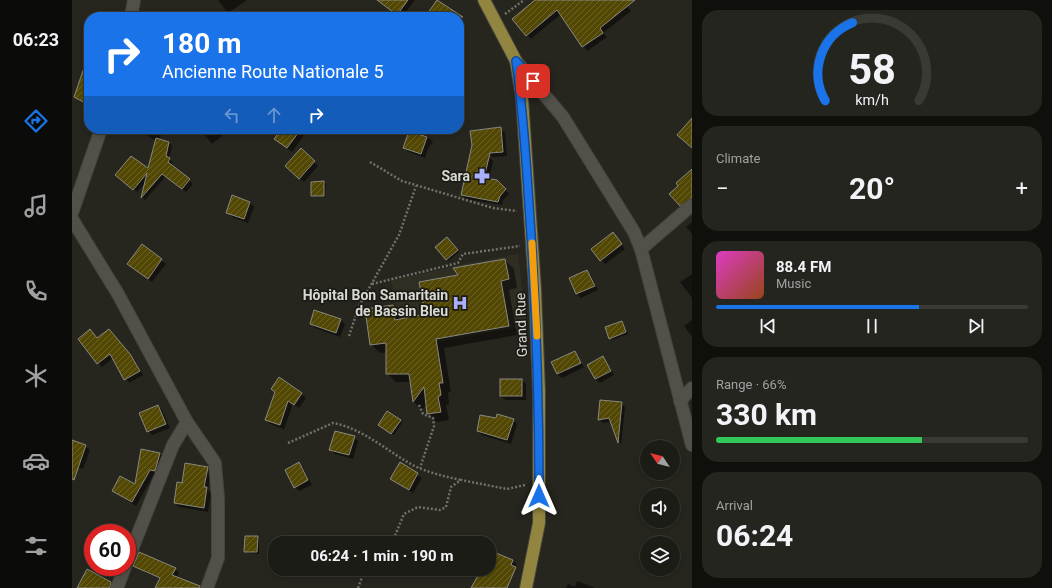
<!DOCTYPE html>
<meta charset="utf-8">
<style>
:root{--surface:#1c1c16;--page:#25251f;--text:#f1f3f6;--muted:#a0a1a1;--line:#3a3a35;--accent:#1a73e8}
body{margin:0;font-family:Roboto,sans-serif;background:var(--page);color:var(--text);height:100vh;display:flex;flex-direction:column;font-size:15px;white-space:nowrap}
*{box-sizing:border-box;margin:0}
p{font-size:13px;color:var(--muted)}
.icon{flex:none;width:22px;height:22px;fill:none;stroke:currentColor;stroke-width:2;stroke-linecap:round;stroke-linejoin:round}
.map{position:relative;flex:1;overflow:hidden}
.side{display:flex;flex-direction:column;gap:10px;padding:10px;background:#0f0f0c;width:360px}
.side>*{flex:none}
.guide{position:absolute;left:12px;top:12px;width:380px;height:122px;border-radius:16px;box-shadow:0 2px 6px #0003,0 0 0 1px var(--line);background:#1a73e8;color:#fff;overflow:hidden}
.needle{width:26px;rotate:305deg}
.tools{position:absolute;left:568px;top:440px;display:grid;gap:8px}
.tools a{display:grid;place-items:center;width:40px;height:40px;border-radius:50%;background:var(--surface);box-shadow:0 2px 6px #0003,0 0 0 1px var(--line);font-size:20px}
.speed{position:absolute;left:12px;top:524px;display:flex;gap:8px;font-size:20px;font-weight:700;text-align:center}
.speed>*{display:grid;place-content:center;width:52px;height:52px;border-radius:50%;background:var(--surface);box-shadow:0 2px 6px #0003,0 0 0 1px var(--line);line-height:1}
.speed .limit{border:6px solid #d22;background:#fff;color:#111}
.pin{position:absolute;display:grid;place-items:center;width:34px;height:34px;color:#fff;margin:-17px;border-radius:8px;box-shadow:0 2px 6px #0006}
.me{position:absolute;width:44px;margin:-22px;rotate:0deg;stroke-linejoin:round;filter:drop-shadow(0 0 3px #0008)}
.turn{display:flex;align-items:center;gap:14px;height:84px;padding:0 12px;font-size:18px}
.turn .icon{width:52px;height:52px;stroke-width:2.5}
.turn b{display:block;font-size:28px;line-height:34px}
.lanes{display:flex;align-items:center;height:38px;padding:0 12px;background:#0003;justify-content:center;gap:20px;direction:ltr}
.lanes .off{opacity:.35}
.big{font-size:30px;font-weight:700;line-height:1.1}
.side .widget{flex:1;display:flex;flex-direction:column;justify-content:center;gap:6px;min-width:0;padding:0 14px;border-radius:16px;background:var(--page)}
.side .dial{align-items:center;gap:0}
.dial svg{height:104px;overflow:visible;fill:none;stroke:var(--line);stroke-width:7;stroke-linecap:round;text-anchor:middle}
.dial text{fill:var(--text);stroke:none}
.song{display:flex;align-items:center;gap:12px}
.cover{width:48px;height:48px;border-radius:6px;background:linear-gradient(135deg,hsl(310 70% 55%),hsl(20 70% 35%))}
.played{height:4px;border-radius:2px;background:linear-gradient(90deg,var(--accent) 65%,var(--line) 65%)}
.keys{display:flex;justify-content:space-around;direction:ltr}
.heat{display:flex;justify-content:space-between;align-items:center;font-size:22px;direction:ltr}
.charge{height:6px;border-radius:3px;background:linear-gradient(90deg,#34c759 66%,var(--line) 0)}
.trip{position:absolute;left:196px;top:536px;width:228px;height:40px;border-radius:16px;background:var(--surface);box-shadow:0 2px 6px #0003,0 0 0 1px var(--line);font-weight:700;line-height:40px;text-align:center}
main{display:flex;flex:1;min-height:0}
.tab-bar{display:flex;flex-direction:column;width:72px;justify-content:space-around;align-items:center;background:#0b0b09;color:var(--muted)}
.tab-bar .icon{width:28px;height:28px}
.tab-bar .active{color:var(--accent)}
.tab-bar b{font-size:18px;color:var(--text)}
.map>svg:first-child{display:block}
</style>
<main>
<nav class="tab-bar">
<b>06:23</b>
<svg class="icon active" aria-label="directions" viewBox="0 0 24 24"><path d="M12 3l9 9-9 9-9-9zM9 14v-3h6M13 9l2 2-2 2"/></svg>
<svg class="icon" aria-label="music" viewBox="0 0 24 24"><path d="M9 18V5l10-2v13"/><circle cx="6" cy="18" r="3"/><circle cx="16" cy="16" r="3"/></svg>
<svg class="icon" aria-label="phone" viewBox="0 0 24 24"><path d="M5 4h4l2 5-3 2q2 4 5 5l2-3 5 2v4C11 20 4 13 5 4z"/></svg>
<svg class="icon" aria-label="climate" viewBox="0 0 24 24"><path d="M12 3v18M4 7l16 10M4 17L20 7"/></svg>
<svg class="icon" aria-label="car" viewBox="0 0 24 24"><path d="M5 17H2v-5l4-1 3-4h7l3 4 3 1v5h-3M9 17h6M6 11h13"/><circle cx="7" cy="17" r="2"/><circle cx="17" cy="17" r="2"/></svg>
<svg class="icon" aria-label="filters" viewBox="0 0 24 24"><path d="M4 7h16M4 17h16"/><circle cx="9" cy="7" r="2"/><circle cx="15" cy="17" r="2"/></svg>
</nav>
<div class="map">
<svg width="620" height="588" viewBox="0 0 620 588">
<defs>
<pattern id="building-hatch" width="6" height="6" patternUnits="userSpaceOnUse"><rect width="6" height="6" fill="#524803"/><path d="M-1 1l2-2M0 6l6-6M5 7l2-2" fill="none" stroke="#6a6227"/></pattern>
</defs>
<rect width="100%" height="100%" fill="#26251e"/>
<!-- built -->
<path fill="#302e22" d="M446 254 455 326 331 348 319 281 392 264Z"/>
<!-- shadow -->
<g fill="#0007">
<path d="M146 0H175L156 13Z"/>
<path d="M306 0H343L330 17Z"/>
<path d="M466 0H550L559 11 531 33 535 37 515 51 489 14 459 39 455 35Z"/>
<path d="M213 12 221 17H210Z"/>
<path d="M65 129H89L91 131 87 140 97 143 100 146 97 159 101 162 99 165 121 184 114 192 94 176 73 200 70 197 74 182 65 192 48 178 77 170 84 141Z"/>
<path d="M128 129H158L140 144Z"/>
<path d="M211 129H233L235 131 220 152 203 139Z"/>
<path d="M428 129 433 133 435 156 420 157 405 144Z"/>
<path d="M338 132 355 136 361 142 356 148 353 158 337 152 332 148Z"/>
<path d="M229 149 246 166 232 182 214 166Z"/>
<path d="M417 157 421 161 417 180 429 185 437 194 431 200 430 205 394 199 390 195Z"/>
<path d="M252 182 254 184 253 197H242L240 195Z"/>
<path d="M178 202 182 207 176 223 160 217 156 213Z"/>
<path d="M620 222V234L614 227Z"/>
<path d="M545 238 553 249 533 264 521 249Z"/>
<path d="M377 240 387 252 376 261 375 259Z"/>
<path d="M70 246 94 264 80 282 61 268Z"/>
<path d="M433 260 442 269 445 288 437 290 445 335 372 348 379 392H376L377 404 374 406 377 420 365 422 356 413 355 404 350 410 342 402 339 382H324L315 373V352L308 353 299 344 320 306 329 315 330 320 354 315 388 276Z"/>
<path d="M515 271 519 275 526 290 509 298 505 294 498 279Z"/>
<path d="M620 274V298L608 282Z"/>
<path d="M269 320 273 324 268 337 243 328 239 324Z"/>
<path d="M620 320V337L612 326Z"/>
<path d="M550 322 556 334 540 340 538 338Z"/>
<path d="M41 334 61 359 71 375 57 383 41 358 30 367 26 363 25 339Z"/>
<path d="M503 352 512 367 490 378 485 374 480 363Z"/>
<path d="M531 357 542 375 528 383 523 379Z"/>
<path d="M450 380 454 384V400H433L429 396Z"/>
<path d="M204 392 229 394 234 398 227 408 221 404 212 429 198 424 194 420Z"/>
<path d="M549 403 553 407 549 445 540 422 531 423 527 419Z"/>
<path d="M86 406 90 410 98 428 80 435 76 431Z"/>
<path d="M441 420 445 424 439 444 410 435 406 431Z"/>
<path d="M328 421 330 423 322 435 309 427Z"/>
<path d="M282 437 286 441 281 459 263 454 258 450Z"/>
<path d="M0 441 13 446 18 450 11 469 0 465Z"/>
<path d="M88 454 92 458 87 475 82 474 64 506 41 491 64 485Z"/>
<path d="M227 464 231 468 240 485 227 491 223 487Z"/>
<path d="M328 464 350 478 341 493 319 479Z"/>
<path d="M135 468 139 472 136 490 139 493 136 512 107 507 103 503 111 484Z"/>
<path d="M37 525 54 533H33Z"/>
<path d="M55 533 59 538 55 547Z"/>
<path d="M185 537 187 539V554L175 553 173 551Z"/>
<path d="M424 554 441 561 445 565 439 578Z"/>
<path d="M70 569H103L107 573 104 578 127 588H85L88 579 74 573Z"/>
<path d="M505 581 521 587 522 588H494L496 584 503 587Z"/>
</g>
<!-- building -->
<g fill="url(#building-hatch)" stroke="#898880">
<path d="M305 0H336L325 15Z"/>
<path d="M365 0 391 17H353Z"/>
<path d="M463 0H563L528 28 531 33 510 47 485 10 454 36 440 19Z"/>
<path d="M15 59 17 60V105L2 97Z"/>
<path d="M620 118V148L605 135Z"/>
<path d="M429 127 431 152 418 153 412 178 425 180 434 189 428 196 426 202 389 195 400 145 398 131Z"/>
<path d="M209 129H229L215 148 202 139Z"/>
<path d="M337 131 355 137 349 154 331 148Z"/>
<path d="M84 138 97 142 94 156 98 158 96 162 118 179 110 189 90 174 69 198 75 173 61 190 43 175 59 156 76 168Z"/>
<path d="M229 148 243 161 227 179 213 166Z"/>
<path d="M620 169V198L608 206 597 194 606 186 604 183Z"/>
<path d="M252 181V196H239V182Z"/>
<path d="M160 195 178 202 172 219 154 213Z"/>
<path d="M541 232 550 244 528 261 519 249Z"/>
<path d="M375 237 386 250 374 260 363 247Z"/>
<path d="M70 244 90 259 76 279 55 264Z"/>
<path d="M433 259 437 279 429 281 437 326 364 339 371 383H367L369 395 366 397 369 412 355 414 352 387 341 402 337 374H314V343L298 345 293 309 321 305 323 320 353 314 347 282 386 275 381 268Z"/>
<path d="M515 270 523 286 504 294 497 278Z"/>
<path d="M242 310 269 319 264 333 238 324Z"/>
<path d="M550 321 554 332 537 339 533 327Z"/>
<path d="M18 329 25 338 37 329 58 354 68 371 52 380 38 354 25 364 6 339Z"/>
<path d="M503 351 509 363 485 374 479 362Z"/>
<path d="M531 356 539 371 523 379 515 365Z"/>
<path d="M207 377 230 393 222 405 216 401 208 425 193 420 203 392 199 389Z"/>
<rect x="428" y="379" width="22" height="17"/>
<path d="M528 400 550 402 546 443 537 418 526 420Z"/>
<path d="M86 405 94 424 75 432 67 413Z"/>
<path d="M315 411 329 420 319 434 306 425Z"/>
<path d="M425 414 442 419 435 440 405 431 408 415 424 418Z"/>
<path d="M263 431 283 436 277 455 257 450Z"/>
<path d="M0 440 14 445 2 480 0 479Z"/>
<path d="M69 449 88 453 83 471 78 470 60 502 40 491 48 476 63 484Z"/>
<path d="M227 462 236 480 222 488 213 470Z"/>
<path d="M328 462 346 473 337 490 318 479Z"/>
<path d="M113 463 136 467 132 487H135L132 508 102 503 105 482 110 483Z"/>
<path d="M173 536H186L185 552H172Z"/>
<path d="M67 552 104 568 100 575 128 586V588H83L88 578 61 566Z"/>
<path d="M424 553 441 560 439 565 444 567 435 588H399L409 570 415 573Z"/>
<path d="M15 569 39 582 38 588H5Z"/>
</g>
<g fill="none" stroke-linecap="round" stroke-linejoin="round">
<defs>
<g id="street">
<path d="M59 17 62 0"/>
<path d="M444 61 491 117 562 232 569 249 620 445"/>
<path d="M0 213 29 129"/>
<path d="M0 219 46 294 115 422 143 463 146 498V558L135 588"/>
<path d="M569 249 620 205"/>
<path d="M608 401 620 388"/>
<path d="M55 562 101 445 115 422"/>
<path d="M45 588 53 567"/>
</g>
<path id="primary" d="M412 0 444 61 450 98 463 289 467 391V523L454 588"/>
</defs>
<!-- street casing -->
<use href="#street" stroke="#44433d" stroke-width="14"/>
<!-- primary casing -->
<use href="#primary" stroke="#44433d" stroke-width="14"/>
<!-- path -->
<g stroke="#71716a" stroke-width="2.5" stroke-dasharray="2 2" stroke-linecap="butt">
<path d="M433 14 452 0"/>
<path d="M298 162 330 181 421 208 445 211"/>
<path d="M300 284 386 263 391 254 448 246"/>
<path d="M277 336 287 306 327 235 344 186"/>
<path d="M347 405 351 414 361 418 362 426 348 468"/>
<path d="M216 443 261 423C289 428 313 449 337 463 353 472 371 476 389 480"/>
<path d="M320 543 332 514 346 507 368 510 374 507 379 487 389 480 435 489 453 485"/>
<path d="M286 588 293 569"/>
</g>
<!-- street -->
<use href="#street" stroke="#525149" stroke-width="12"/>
<!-- primary -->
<use href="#primary" stroke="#91853f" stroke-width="12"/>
</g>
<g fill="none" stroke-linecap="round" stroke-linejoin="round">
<defs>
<path id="route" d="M461 81 444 61C451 109 454 157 457 205 464 302 467 399 467 496"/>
</defs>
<!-- route casing -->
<use href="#route" stroke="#114b97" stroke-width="10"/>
<!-- route -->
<use href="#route" stroke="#1a73e8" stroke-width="7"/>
<!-- slow -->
<path stroke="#f59e0b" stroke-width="7" d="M460 243 465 336"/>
</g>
<!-- icons -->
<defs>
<symbol id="pharmacy-bare" viewBox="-9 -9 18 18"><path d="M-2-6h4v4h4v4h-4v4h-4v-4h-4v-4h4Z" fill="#a9b0fc" stroke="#1c1b15" stroke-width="2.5" paint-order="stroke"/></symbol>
<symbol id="hospital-bare" viewBox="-9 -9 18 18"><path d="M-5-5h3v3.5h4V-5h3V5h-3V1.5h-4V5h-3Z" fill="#a9b0fc" stroke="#1c1b15" stroke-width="2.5" paint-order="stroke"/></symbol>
</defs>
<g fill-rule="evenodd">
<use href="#pharmacy-bare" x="399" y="165" width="22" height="22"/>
<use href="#hospital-bare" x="377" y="292" width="22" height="22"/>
</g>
<g text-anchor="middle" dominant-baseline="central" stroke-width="3.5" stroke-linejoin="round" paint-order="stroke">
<!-- poi labels -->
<g font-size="14" font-weight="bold" fill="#d9d9d4" stroke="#1c1b15" text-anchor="end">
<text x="398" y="176">Sara</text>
<text x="376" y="295">Hôpital Bon Samaritain<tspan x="376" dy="16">de Bassin Bleu</tspan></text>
</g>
<!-- street labels -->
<g font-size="14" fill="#d9d9d4" stroke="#1c1b15">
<text transform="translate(449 325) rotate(-92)">Grand Rue</text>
</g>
</g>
</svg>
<div class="tools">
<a><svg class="needle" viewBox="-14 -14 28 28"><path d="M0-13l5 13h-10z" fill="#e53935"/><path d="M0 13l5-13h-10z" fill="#a0a1a1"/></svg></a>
<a><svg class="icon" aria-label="sound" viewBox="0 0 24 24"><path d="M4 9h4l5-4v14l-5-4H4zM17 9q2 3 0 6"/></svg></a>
<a><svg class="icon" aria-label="layers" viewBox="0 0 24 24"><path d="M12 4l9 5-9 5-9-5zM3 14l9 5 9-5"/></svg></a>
</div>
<div class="speed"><div class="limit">60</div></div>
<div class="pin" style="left:461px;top:81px;background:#d93025"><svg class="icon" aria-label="arrive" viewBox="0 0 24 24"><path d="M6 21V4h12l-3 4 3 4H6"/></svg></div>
<svg class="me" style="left:467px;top:496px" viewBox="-20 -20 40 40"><path d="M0-17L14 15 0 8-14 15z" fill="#1a73e8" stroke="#fff" stroke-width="4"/></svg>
<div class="trip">06:24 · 1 min · 190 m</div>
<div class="guide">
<div class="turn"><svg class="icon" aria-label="right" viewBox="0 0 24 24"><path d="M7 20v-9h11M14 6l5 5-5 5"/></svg><div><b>180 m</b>Ancienne Route Nationale 5</div></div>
<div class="lanes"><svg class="icon off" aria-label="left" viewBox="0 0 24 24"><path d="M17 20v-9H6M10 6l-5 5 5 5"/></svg><svg class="icon off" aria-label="ahead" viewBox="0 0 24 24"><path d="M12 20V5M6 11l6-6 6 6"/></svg><svg class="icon" aria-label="right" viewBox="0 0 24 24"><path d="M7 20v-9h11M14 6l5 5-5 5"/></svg></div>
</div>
</div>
<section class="side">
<div class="widget dial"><svg viewBox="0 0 100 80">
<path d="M14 69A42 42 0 1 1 86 69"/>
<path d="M14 69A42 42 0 0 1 35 9" stroke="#1a73e8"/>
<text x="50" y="56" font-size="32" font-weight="700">58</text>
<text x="50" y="72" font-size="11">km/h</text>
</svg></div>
<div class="widget"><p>Climate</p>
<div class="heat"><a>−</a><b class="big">20°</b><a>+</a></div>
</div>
<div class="widget">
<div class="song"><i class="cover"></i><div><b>88.4 FM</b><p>Music</p></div></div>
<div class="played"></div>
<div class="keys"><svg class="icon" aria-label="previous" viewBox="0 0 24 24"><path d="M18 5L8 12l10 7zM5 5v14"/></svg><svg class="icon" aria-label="pause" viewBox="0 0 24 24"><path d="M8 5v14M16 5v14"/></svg><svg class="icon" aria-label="next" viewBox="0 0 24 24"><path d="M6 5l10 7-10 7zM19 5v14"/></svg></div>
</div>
<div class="widget"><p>Range · 66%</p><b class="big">330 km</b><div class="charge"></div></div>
<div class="widget"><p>Arrival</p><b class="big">06:24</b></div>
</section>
</main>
